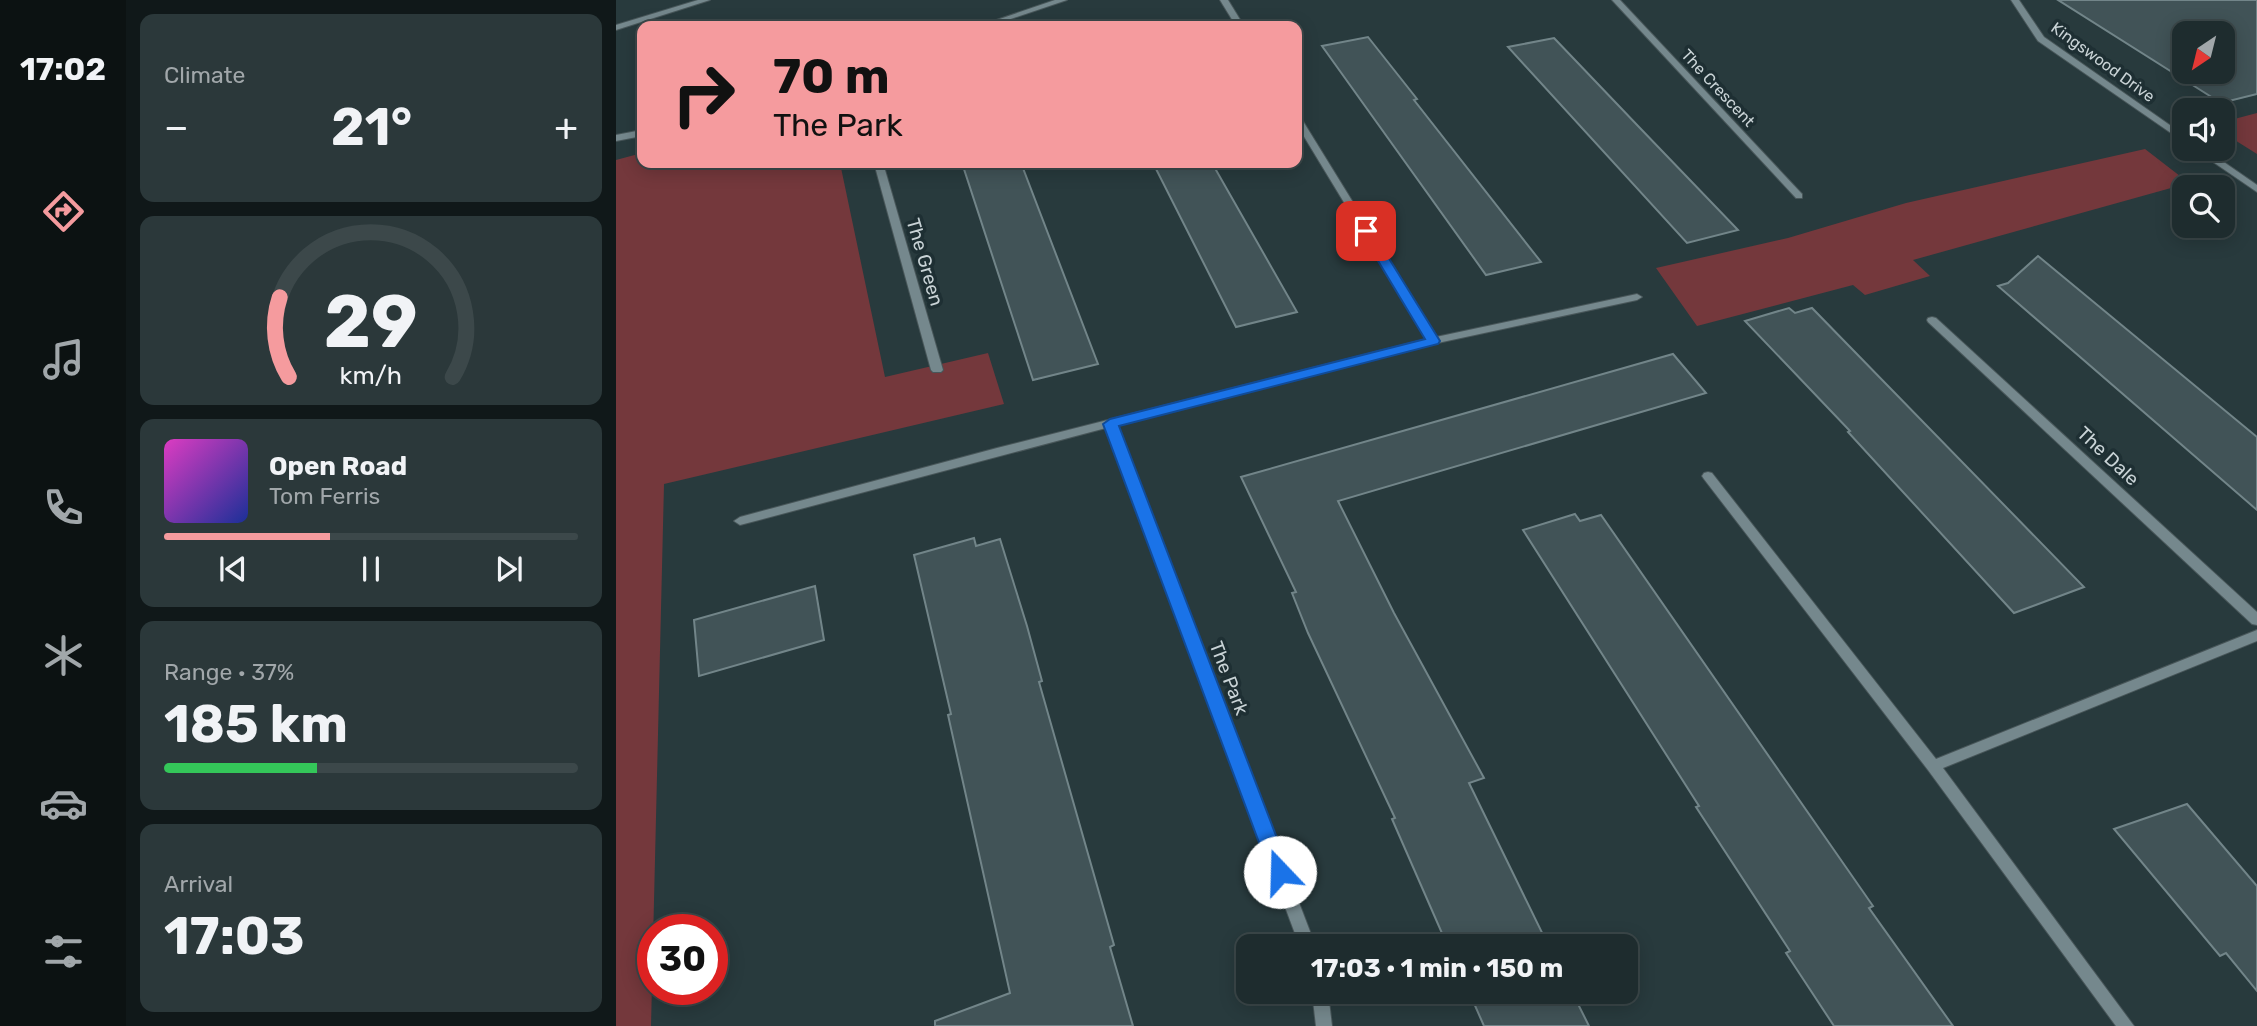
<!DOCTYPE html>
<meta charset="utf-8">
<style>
:root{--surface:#1e2c2e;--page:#2b383a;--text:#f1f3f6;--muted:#a1a7aa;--line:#3c484a;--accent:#f59b9e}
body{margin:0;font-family:Rubik,sans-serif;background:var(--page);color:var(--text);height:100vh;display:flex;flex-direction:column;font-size:26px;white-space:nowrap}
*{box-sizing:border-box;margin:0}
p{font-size:23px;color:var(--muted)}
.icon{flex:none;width:38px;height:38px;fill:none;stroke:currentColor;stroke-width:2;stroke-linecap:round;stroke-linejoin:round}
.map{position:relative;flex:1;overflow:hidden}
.sheet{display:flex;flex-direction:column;gap:14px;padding:14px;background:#101819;width:490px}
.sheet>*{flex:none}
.banner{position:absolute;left:21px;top:21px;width:665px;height:147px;border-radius:14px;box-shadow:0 4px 18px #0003,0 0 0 2px var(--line);background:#f59b9e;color:#111;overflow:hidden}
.needle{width:46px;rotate:215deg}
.buttons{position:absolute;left:1556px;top:21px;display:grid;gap:14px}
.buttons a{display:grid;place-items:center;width:63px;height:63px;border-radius:14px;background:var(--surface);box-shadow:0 4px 18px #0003,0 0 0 2px var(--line);font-size:35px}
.speed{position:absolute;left:21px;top:914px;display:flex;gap:14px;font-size:35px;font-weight:700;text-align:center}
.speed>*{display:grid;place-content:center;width:91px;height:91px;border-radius:50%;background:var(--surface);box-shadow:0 4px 18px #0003,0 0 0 2px var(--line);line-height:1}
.speed .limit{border:10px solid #d22;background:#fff;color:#111}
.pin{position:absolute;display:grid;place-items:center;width:60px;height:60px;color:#fff;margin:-30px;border-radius:14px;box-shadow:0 4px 10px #0006}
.me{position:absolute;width:77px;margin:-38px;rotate:339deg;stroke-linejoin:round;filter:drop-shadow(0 0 5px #0008)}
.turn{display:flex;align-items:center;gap:24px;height:147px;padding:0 21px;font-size:32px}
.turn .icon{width:91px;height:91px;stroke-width:2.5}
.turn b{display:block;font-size:49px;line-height:60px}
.big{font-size:52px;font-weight:700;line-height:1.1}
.sheet .widget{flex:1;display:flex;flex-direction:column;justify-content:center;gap:10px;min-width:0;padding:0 24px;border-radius:14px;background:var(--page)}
.sheet .dial{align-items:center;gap:0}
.dial svg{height:182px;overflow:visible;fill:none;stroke:var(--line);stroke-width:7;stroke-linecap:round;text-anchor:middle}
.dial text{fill:var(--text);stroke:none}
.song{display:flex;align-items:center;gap:21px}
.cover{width:84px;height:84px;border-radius:10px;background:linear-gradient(135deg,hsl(310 70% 55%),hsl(230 70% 35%))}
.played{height:7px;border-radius:4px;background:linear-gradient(90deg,var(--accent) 40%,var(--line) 40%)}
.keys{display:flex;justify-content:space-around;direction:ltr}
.heat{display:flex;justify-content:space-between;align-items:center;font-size:38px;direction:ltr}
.charge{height:10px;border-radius:5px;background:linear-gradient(90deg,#34c759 37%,var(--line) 0)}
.trip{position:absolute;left:620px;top:934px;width:402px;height:70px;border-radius:14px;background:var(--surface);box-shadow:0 4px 18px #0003,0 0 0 2px var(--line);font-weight:700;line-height:70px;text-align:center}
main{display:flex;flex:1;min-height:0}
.tabs{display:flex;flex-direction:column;width:126px;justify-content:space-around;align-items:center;background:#0c1212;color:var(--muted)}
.tabs .icon{width:49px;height:49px}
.tabs .active{color:var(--accent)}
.tabs b{font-size:32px;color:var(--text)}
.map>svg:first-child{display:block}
</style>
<main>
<nav class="tabs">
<b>17:02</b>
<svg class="icon active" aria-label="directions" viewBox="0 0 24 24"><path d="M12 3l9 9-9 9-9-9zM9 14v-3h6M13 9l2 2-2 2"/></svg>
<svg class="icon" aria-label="music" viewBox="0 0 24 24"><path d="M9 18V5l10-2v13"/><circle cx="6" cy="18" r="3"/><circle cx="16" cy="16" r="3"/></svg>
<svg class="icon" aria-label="phone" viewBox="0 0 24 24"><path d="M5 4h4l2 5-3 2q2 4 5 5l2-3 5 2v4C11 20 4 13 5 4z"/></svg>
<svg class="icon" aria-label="climate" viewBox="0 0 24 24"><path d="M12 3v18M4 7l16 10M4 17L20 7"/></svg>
<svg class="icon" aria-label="car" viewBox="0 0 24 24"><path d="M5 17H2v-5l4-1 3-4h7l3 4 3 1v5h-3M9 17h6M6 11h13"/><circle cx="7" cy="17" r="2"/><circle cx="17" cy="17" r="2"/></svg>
<svg class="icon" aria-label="filters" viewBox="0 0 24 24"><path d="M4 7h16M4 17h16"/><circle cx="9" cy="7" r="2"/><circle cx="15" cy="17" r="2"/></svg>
</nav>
<section class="sheet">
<div class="widget"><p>Climate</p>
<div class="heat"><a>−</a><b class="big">21°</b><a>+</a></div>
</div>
<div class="widget dial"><svg viewBox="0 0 100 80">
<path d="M14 69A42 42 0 1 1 86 69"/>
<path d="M14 69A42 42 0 0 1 10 34" stroke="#f59b9e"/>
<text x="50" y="56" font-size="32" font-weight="700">29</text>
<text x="50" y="72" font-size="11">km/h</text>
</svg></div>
<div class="widget">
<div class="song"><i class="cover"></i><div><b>Open Road</b><p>Tom Ferris</p></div></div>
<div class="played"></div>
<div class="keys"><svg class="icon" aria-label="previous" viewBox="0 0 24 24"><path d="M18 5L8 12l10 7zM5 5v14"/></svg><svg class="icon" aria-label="pause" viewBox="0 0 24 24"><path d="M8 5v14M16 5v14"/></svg><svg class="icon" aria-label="next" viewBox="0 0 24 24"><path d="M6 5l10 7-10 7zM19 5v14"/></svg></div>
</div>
<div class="widget"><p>Range · 37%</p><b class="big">185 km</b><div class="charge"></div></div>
<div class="widget"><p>Arrival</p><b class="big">17:03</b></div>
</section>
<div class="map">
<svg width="1641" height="1026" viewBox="0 0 1641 1026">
<rect width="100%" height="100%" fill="#283a3d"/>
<!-- green -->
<g fill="#74383c">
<path d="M1641 113V154L1606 132 1607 122Z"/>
<path d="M1529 149 1573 183 1297 260 1314 276 1249 295 1237 285 1081 326 1040 268 1172 238 1290 203Z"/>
<path d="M26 153V163H224L269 377 372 353 388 404 48 484 35 1026H0V160Z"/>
</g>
<!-- building -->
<g fill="#415357" stroke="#728589" stroke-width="2" fill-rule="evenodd">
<path d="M1442 0H1641V94L1605 103ZM1568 33H1606V72H1568Z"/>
<path d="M752 37 801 99 798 100 925 262 870 275 706 46Z"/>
<path d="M938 38 1023 127 1122 230 1071 243 892 47Z"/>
<path d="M346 163H405L482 364 417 380Z"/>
<path d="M537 163H596L681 312 620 327Z"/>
<path d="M1422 256 1641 437V510L1382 286 1392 283Z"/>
<path d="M1173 308 1179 313 1196 308 1468 587 1398 613 1232 432 1234 431 1129 321Z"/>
<path d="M1057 354 1090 393 722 501 778 613 868 778 853 783 933 947H832L776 819 779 818 692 633 676 593 680 592 625 477Z"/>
<path d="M959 514 964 521 985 515 1257 906 1253 908 1337 1026H1218L1170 953 1174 951 1080 807 1083 806 907 530Z"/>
<path d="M358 538 360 546 384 539 411 626 426 681 423 682 498 945 494 947 517 1026H319V1021L394 993 332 715 335 714 298 555Z"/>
<path d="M199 586 208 640 83 676 78 620Z"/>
<path d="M1571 804 1641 886V991L1610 953 1604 956 1498 829Z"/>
<path d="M853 992H956L973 1026H868Z"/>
</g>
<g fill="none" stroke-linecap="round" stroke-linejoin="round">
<defs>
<g id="minor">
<path d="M82 0H94L0 30V25Z"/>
<path d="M439 0H451L374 26H363Z"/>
<path d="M604 0H612L628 26H620Z"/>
<path d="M996 0H1004L1186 194V198H1180Z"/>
<path d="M1395 0H1403L1428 37 1568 135V142L1422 41Z"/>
<path d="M681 115 685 118 820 337 1021 294 1026 297 1021 300 817 344 500 425 700 947H684L490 428 124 525 118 521 124 517 381 448 811 339 681 125Z"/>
<path d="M26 130V136L0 141V135Z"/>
<path d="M1578 149H1589L1641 185V192Z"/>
<path d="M258 163H267L327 370 325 372H317L315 370Z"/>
<path d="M1316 317 1320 318 1641 612V625L1636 624 1312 322 1311 320 1312 318Z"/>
<path d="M1092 472 1096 473 1320 759 1641 630V641L1327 768 1518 1026H1500L1312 770 1088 479 1086 476 1088 473Z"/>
<path d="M696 992H712L716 1026H700Z"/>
</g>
</defs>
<!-- minor casing -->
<use href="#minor" stroke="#485659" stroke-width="2"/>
<!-- minor -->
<use href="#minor" fill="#75888d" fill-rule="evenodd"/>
</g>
<!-- route -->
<path fill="#1a73e8" stroke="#114b97" stroke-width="2" d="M750 227 756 231 824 341 822 344 503 426 674 872 671 878 664 880 657 878 654 872 487 424 494 419 809 339 744 231Z"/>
<g text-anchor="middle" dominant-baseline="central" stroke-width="7" stroke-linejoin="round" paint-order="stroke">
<!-- far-street labels -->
<g font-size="16" fill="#c9d3d6" stroke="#1e2f33">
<text transform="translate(1487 62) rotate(36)">Kingswood Drive</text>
<text transform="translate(1102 88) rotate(47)">The Crescent</text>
</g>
<!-- street labels -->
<g font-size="19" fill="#c9d3d6" stroke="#1e2f33">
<text transform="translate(309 262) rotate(74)">The Green</text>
<text transform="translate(1492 456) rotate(43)">The Dale</text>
<text transform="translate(613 678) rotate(69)">The Park</text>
</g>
</g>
</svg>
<div class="buttons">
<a><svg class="needle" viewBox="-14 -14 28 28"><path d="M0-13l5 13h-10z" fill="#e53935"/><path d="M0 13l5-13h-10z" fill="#a1a7aa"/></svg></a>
<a><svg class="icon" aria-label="sound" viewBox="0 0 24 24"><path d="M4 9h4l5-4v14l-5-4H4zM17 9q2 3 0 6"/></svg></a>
<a><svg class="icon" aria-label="search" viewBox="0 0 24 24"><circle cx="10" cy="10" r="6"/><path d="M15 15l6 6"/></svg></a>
</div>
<div class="speed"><div class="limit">30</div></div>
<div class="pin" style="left:750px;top:231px;background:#d93025"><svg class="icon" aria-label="arrive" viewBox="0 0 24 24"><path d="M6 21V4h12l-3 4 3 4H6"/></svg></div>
<svg class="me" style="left:664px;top:872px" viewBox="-20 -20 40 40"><circle r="19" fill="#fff"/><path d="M0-13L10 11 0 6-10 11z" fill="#1a73e8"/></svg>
<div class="trip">17:03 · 1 min · 150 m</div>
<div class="banner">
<div class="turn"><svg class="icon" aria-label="right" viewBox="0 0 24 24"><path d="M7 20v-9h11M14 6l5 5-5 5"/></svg><div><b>70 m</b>The Park</div></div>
</div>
</div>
</main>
